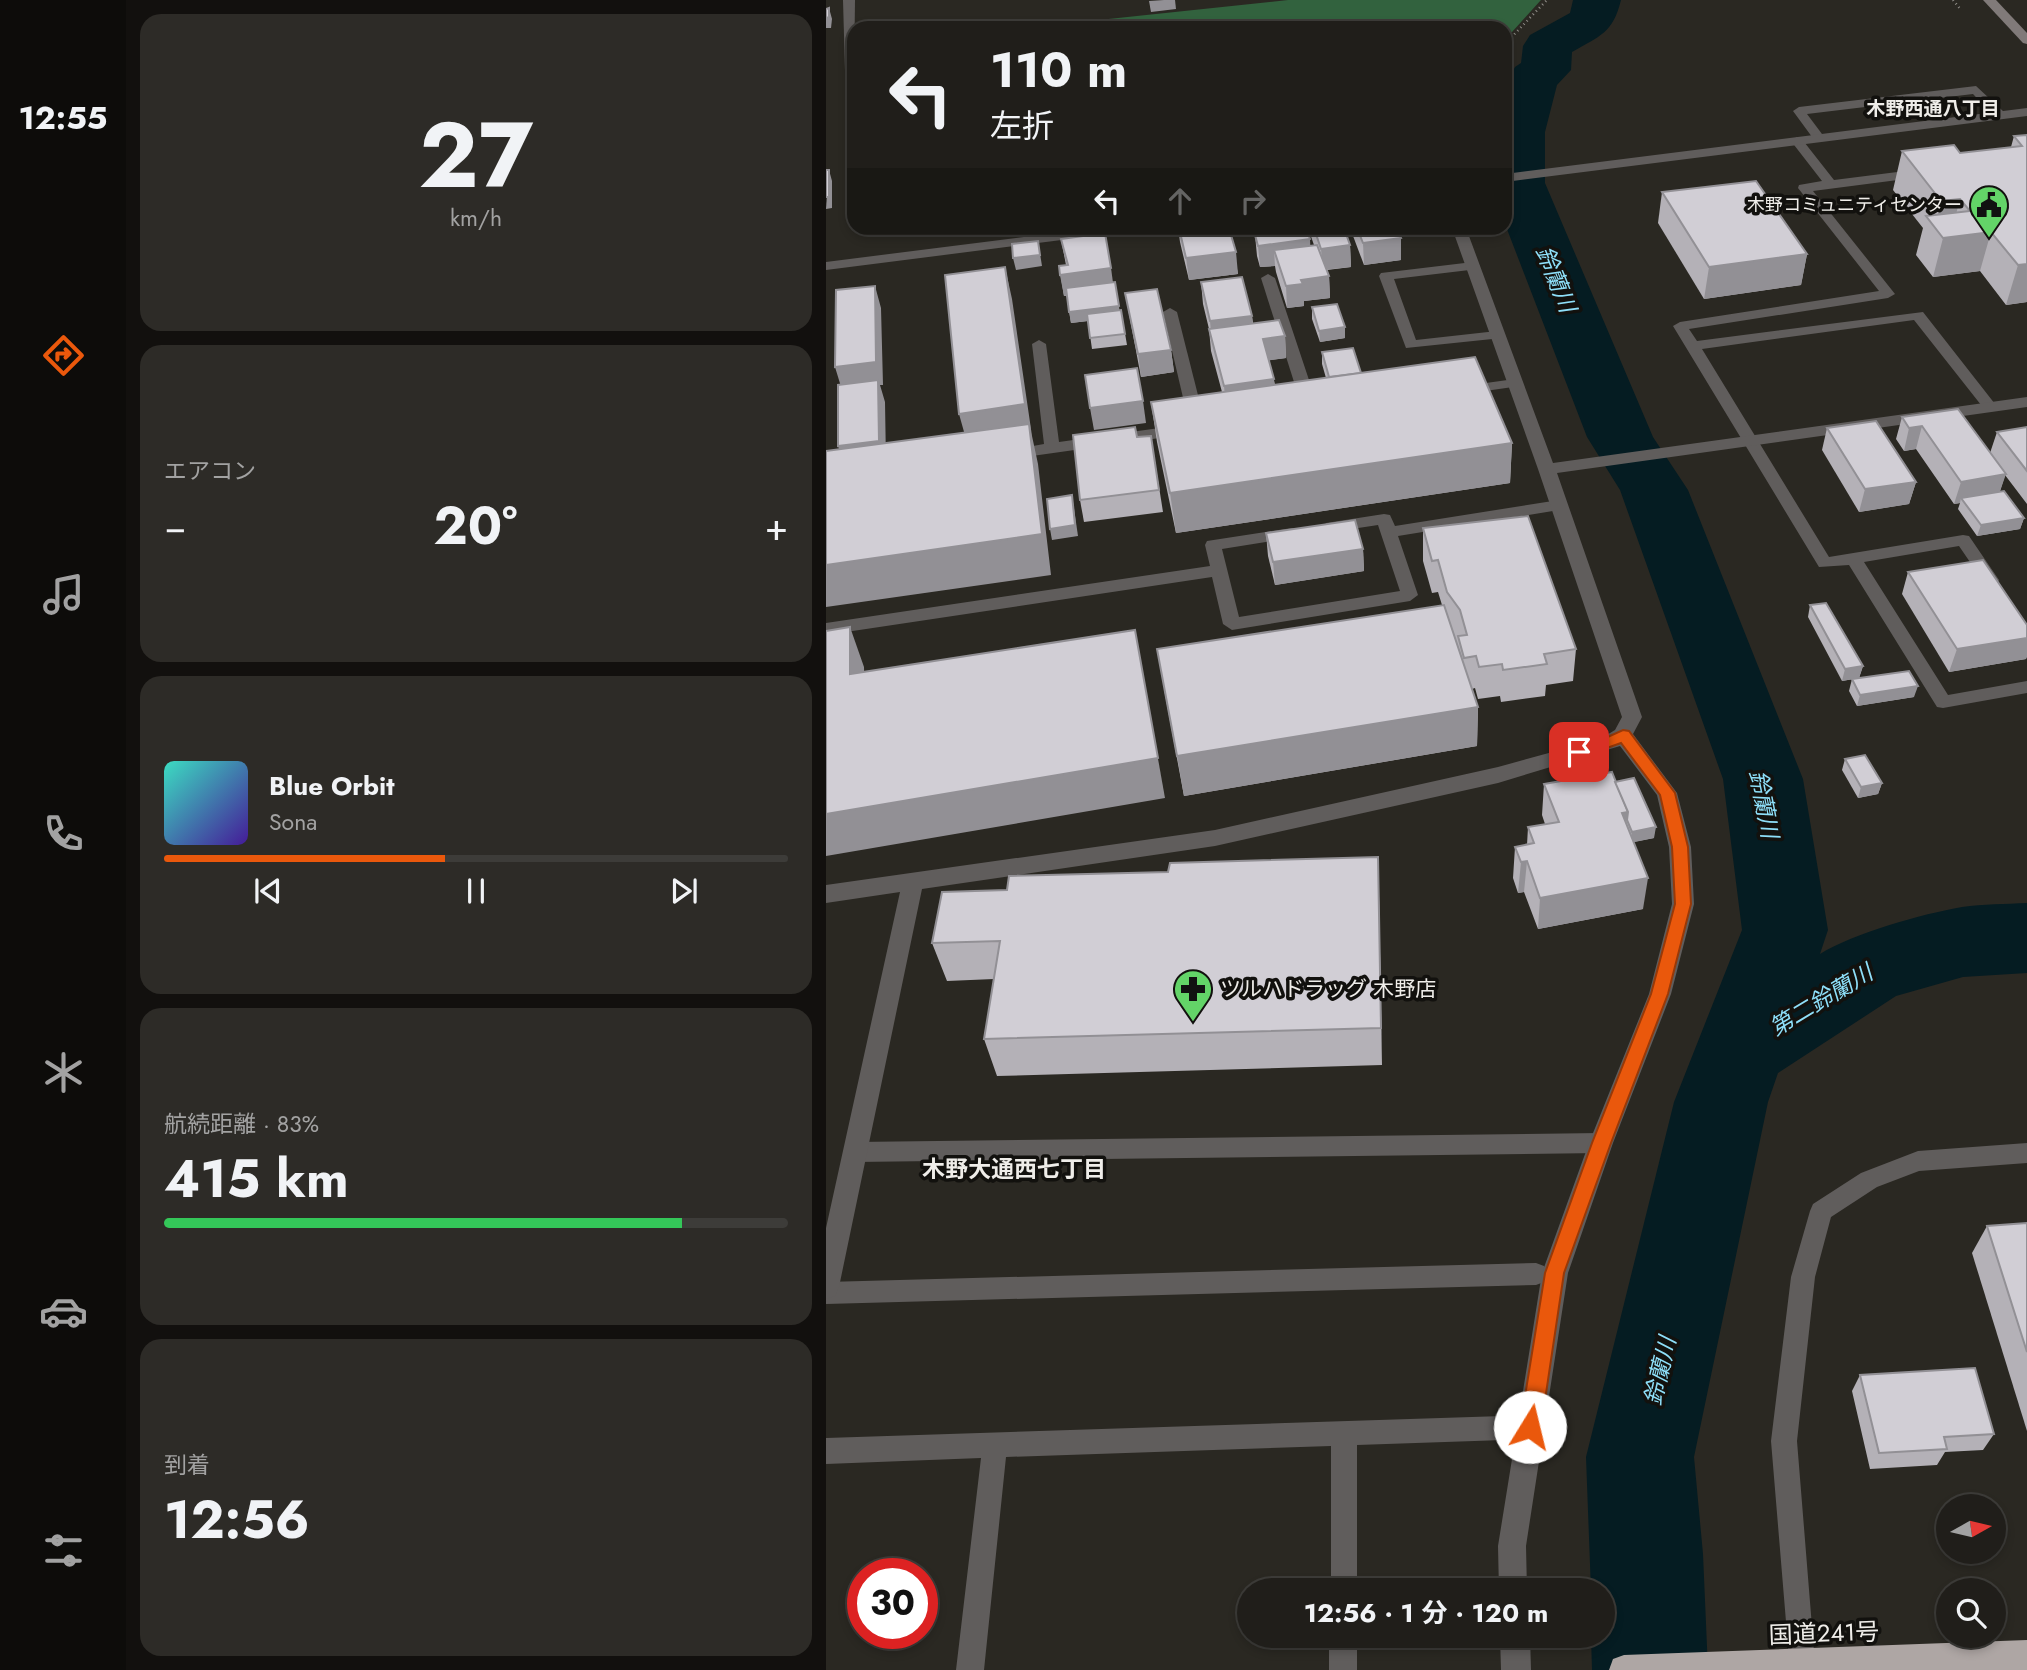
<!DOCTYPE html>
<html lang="ja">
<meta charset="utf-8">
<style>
:root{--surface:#201e1a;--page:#2d2b27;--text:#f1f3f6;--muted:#a2a2a2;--line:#3d3c39;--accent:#ea580c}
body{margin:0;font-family:Jost,"Noto Sans JP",sans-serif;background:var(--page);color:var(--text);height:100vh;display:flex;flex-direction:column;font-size:26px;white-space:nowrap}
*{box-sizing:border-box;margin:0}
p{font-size:23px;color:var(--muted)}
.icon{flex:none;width:38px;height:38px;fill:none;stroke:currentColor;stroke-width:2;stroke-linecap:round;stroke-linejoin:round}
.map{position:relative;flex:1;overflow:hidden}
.details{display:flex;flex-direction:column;gap:14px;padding:14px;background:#12100e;width:700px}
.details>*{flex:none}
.guide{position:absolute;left:21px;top:21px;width:665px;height:214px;border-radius:21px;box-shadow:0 4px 10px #0003,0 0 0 2px var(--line);background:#201e1a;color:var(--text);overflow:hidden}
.needle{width:46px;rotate:82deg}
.controls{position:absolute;left:1110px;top:1494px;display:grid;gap:14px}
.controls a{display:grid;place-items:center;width:70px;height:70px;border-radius:50%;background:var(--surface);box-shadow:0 4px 10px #0003,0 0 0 2px var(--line);font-size:35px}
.speed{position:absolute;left:21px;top:1558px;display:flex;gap:14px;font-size:35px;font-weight:700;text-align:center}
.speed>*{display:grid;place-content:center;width:91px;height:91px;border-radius:50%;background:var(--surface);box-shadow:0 4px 10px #0003,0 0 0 2px var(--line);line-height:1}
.speed .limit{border:10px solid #d22;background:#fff;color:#111}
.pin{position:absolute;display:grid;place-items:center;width:60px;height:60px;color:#fff;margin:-30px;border-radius:14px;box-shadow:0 4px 10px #0006}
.me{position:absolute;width:77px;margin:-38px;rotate:9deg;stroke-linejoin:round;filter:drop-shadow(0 0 5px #0008)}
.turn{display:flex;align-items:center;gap:24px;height:147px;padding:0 28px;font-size:32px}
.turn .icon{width:91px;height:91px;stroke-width:2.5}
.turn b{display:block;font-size:49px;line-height:60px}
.lanes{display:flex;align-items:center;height:66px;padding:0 28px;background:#0003;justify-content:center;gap:35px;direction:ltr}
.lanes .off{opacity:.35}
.big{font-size:52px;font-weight:700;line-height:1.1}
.details .tile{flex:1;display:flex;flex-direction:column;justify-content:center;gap:10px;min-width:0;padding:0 24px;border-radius:21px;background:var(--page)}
.details .dial{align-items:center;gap:0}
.dial b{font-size:91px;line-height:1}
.song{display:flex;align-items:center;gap:21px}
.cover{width:84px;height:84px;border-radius:10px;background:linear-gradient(135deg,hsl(170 70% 55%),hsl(260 70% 35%))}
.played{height:7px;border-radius:4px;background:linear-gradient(90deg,var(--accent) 45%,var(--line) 45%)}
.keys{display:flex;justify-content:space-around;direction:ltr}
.heat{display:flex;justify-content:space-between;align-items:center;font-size:38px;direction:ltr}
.charge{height:10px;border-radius:5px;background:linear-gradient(90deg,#34c759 83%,var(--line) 0)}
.trip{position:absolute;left:411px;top:1578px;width:378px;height:70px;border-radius:35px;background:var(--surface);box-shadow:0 4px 10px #0003,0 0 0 2px var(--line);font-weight:700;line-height:70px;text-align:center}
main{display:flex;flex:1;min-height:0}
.menu{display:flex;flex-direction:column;width:126px;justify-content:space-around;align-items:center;background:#0d0c0a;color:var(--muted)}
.menu .icon{width:49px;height:49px}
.menu .selected{color:var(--accent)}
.menu b{font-size:32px;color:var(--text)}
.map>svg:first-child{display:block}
</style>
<main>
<nav class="menu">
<b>12:55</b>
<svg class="icon selected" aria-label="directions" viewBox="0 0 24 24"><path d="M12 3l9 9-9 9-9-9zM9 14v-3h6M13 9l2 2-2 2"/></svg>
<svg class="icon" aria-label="music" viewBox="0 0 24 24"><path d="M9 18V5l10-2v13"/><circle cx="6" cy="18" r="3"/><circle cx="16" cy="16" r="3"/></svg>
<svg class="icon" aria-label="phone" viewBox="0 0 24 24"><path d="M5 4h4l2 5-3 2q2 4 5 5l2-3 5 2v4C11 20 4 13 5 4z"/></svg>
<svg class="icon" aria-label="climate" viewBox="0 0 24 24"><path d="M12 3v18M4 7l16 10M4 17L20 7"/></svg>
<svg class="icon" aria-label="car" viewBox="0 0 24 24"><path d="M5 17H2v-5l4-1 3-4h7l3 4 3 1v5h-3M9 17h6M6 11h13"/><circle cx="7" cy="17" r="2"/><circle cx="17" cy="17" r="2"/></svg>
<svg class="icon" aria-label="filters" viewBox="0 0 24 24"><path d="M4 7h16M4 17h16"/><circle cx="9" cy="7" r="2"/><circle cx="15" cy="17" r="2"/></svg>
</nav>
<section class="details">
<div class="tile dial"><b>27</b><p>km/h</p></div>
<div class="tile"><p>エアコン</p>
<div class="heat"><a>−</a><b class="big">20°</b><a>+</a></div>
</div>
<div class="tile">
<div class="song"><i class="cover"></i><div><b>Blue Orbit</b><p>Sona</p></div></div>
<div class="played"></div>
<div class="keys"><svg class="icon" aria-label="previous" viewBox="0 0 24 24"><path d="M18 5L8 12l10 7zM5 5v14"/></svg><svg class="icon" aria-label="pause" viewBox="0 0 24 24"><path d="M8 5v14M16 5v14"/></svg><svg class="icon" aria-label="next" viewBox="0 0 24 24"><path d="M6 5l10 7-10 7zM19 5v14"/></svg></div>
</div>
<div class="tile"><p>航続距離 · 83%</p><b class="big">415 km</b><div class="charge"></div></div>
<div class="tile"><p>到着</p><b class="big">12:56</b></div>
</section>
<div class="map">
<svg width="1201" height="1670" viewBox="0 0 1201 1670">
<rect width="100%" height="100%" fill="#2a2822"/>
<!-- forest -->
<path fill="#32623e" d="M462 0H715L686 32 679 33V28H197Z"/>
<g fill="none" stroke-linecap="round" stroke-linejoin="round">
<!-- river -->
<path fill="#051c22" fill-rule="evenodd" d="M747 0H795C787 33 774 36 746 52L745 70 731 85 719 132V183L827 437 862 490 977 779 1002 930 994 954C1028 933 1096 914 1136 907 1157 904 1180 904 1201 903V973L1137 977 1070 996 952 1073 942 1102 868 1457 877 1554 882 1670H766L765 1636H777V1591H765L760 1457 848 1102 916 930 897 779 794 490 761 437 679 224V86L689 67 695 63 697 46 704 35 744 13Z"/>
<!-- path -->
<g stroke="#93918c" stroke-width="2.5" stroke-dasharray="1 3.5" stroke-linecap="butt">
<path d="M1127 0 1135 10"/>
<path d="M679 44 721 0"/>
</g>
<!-- lane -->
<g fill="#605d5c" fill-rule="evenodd">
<path d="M1150 86 1178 112V118H1170L1147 94 981 114 999 138 993 142 989 141 967 111 973 107Z"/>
<path d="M971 137 975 138 1008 180 1095 169 1101 173 1095 177 987 191 1069 294 1062 298 863 329 871 341 1097 312 1169 404 1172 407 1169 410H1159L1088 320 876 349 1003 557 1137 535 1143 536 1173 580 1171 584H1159L1133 546 1038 562 1122 695 1201 681V693L1117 708 1111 707 1023 565 993 567 847 326 854 322 1053 291 972 188 973 185 996 181 965 141Z"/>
<path d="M647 262 654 266 652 269 568 279 590 340 671 331 678 335 676 338 580 348 553 276 555 273Z"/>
<path d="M442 274 449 278 491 404 488 407H478L475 404 435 278Z"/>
<path d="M344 308 351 312 378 419 370 424 362 419 337 312Z"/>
<path d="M213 340 220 344 233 442 355 425 363 430 355 435 184 459 178 457 176 454 178 451 218 444 206 344Z"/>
<path d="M689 379 696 383 694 386 638 394 631 390 638 386Z"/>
<path d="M733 500 739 501 741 505 739 509 572 536 592 595 584 601 406 630 397 624 386 577 0 635V623L384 566 379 545 381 541 466 528 472 529 474 533 472 537 396 549 413 617 574 591 552 525 506 532 500 531 498 527 500 523 558 514 564 515 569 526Z"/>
<path d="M775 1133 783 1136 786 1143 783 1150 775 1153 29 1162 21 1159 18 1152 21 1145 29 1142Z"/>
<path d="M1201 1143V1163L1093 1171 1051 1187 1005 1217 989 1277 971 1441 989 1664 986 1670H964L945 1441 965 1277 984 1211 987 1204 1035 1173 1092 1151Z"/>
<path d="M710 1263 718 1266 722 1274 718 1282 710 1285 0 1304V1282Z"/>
<path d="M704 1415 713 1418 716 1427 713 1436 704 1439 531 1445V1591H505V1446L180 1457 158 1670H130L155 1458 0 1464V1438Z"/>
<rect x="503" y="1636" width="28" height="34"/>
</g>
<!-- street -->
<g fill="#605d5c" fill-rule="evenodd">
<path d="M17 0H29L28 77 19 71Z"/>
<path d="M1201 108V116L679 182V174Z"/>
<path d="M268 228H306L299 232 0 270V262Z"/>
<path d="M626 228H640L727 463 1201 397V407L731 473 816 717 807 734 851 793 865 847 868 904 845 994 787 1143 742 1273 700 1546 701 1591H673L672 1546 716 1273 763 1143 823 994 846 904 843 847 831 795 794 746 672 783 389 846 96 889 13 1287 9 1296 0 1299V1228L74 892 0 903V885L389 830 672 767 774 739 789 730 796 717 712 469Z"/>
<path d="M674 1636H704L705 1670H675Z"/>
</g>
<!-- secondary -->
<path fill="#807a79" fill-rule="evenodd" d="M1157 0H1170L1201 33V44L1197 43Z"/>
<!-- highway -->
<path fill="#aea6a4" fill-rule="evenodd" d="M1201 1640V1670H783L787 1659 798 1655Z"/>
</g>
<!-- wall -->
<g fill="#b4b1b7">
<path d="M1201 135V302L1180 305 1154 271 1107 277 1090 255 1097 228 1067 190 1076 151 1134 153 1185 147 1188 136Z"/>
<path d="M836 192 981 254 975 285 878 299 832 223Z"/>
<path d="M352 228H403L412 274 363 280 354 242Z"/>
<path d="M429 228H480L484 239V246L488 245 482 228H518L524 245 525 267 501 270 503 276 504 298 478 301V306L461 308 450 272 449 266 434 267 431 256 429 235 430 234Z"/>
<path d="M524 228H570L575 238V260L538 265Z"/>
<path d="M235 239 287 282H289L293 310H295L301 345 266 349 262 321 245 323 241 296H238L233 266 240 265Z"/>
<path d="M375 282 426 316 427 323 459 336 460 358 443 360 449 385 500 378 496 364V352L535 373 686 443 684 483 350 533 331 442 325 402 396 392 385 351 383 329 377 304Z"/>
<path d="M299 293 345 350 348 372 315 377Z"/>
<path d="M486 307 519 338 494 342 486 319Z"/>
<path d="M1076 417 1164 453 1171 432 1201 427V504L1179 475 1174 491 1198 518 1194 529 1151 536 1132 509 1134 503 1128 504 1090 449 1078 451 1070 439Z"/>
<path d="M1001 428 1090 482 1083 504 1033 512 996 450Z"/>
<path d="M325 436 337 512 258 522 254 500 311 437Z"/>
<path d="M597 528 750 649 747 681 720 685 719 696 675 702 674 696 652 699 649 688 646 689 652 707 651 746 358 796 338 689 616 605 612 592 606 593 597 561Z"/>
<path d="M440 533 537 549 538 571 449 585 442 556Z"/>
<path d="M1082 572 1201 625V656L1200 659 1123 672 1076 594Z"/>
<path d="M984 605 1037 666 1033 678 1016 681 982 617Z"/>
<path d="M1026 679 1088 697 1031 706 1023 691Z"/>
<path d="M1019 759 1056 783 1052 794 1032 798 1016 770Z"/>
<path d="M789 782 828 838 807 842 817 909 712 929 698 892 692 893 687 878 689 847 701 845 702 827 719 824 716 815 718 784Z"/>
<path d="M553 896 556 1065 171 1076 158 1039 168 979 121 981 106 943Z"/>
<path d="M1201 1223V1431L1146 1253 1161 1226Z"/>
<path d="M1034 1375 1168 1434 1157 1450 1119 1452 1111 1465 1044 1469 1026 1391Z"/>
</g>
<!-- shaded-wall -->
<g fill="#929095">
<path d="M338 0H349L350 9 325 12 323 1Z"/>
<path d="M3 8 6 19 5 28H0V18Z"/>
<path d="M3 170 6 181V208L0 209Z"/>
<path d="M1134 199 1124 237 1165 232 1154 271 1107 277 1117 238 1109 227 1115 201Z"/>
<path d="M575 238V260L538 265 537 243Z"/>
<path d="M484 239 485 261 448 250 449 266 434 267 432 246Z"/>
<path d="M212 241 216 266 190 270 187 258Z"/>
<path d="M524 245 525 267 497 270 495 249Z"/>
<path d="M410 252 412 274 363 280 360 258Z"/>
<path d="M981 254 975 285 878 299 883 267Z"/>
<path d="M1201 264V302L1180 305 1192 265Z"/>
<path d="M179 267 186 299 206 436 212 464 225 575 0 607V565L142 446 133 414Z"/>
<path d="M285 268 288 290 238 296 234 275Z"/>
<path d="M503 276 504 298 478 301V306L461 308 460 286 475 280Z"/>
<path d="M49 286 55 308 57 385H54L59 402 60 463 19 468 12 446 16 390 9 367Z"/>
<path d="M293 306 294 317 245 323 243 312Z"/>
<path d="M426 316 428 338 386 343 384 321Z"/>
<path d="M519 327V338L494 342 493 331Z"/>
<path d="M459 336 460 358 439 361 437 339Z"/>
<path d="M345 350 348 372 315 377 312 354Z"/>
<path d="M448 379 450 401 400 408 398 386Z"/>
<path d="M317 401 320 423 268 430 264 408Z"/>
<path d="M1096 426 1090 449 1078 451 1083 428Z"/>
<path d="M686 443 684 483 350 533 344 493Z"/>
<path d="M1180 474 1172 497 1135 498 1134 503 1128 504 1135 482Z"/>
<path d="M1090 482 1083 504 1033 512 1039 489Z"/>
<path d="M246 495 252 536 226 540 224 529Z"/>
<path d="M1198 518 1194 529 1151 536 1155 525Z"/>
<path d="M537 549 538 571 449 585 447 562Z"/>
<path d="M24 627 38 667 39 714 24 674Z"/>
<path d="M309 630 339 798 0 856V814Z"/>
<path d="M1201 638V656L1200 659 1123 672 1131 649Z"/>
<path d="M1037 666 1033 678 1016 681 1019 669Z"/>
<path d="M1092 686 1088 697 1031 706 1034 695Z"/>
<path d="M652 707 651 746 358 796 351 756Z"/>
<path d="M1056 783 1052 794 1032 798 1035 787Z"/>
<path d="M802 812 797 843 796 813Z"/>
<path d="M830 827 828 838 804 843 806 832Z"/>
<path d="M552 857 553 896 556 1065 555 1028Z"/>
<path d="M701 861 698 892 692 893 695 862Z"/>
<path d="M822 878 817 909 712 929 714 898Z"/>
</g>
<!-- building -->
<g fill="#d1ced5" stroke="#929095" stroke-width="2">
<path d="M3 8V17L0 18V9Z"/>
<path d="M1201 135V264L1192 265 1165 232 1117 238 1100 216 1144 211 1134 199 1115 201 1076 151 1128 145 1134 153 1196 146 1188 136Z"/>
<rect x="0" y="170" width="3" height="27"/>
<path d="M930 181 981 254 883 267 836 192Z"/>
<path d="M353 228H403L410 252 360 258Z"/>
<path d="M433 228H480L484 239 432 246 429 235 435 234Z"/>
<path d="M488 228H518L524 245 495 249Z"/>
<path d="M531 228H570L575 238 537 243Z"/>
<path d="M279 233 285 268 234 275 233 266 242 265 235 239Z"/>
<path d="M212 241 214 255 187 258 186 244Z"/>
<path d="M491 245 503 276 475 280 477 284 460 286 448 250Z"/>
<path d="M179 267 199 404 133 414 119 275Z"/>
<path d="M416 277 426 316 384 321 375 282Z"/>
<path d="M289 282 293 306 243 312 240 288Z"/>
<path d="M49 286 50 362 9 367 10 290Z"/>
<path d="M331 289 345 350 312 354 299 293Z"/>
<path d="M511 304 519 327 493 331 486 307Z"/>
<path d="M295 310 299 334 264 338 261 314Z"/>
<path d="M453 320 459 336 437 339 448 379 398 386 383 329Z"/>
<path d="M527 348 535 373 503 377 496 352Z"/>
<path d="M649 357 686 443 344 493 325 402Z"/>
<path d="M311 368 317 401 264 408 259 375Z"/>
<path d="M52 380 53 441 12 446V385Z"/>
<path d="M1132 409 1180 474 1135 482 1096 426 1083 428 1076 417Z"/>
<path d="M1050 421 1090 482 1039 489 1001 428Z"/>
<path d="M203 424 216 534 0 565V451Z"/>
<path d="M309 427 311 437 325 436 333 490 254 500 247 435Z"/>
<path d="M1201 427V471L1171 432Z"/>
<path d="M1178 491 1198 518 1155 525 1135 498Z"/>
<path d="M246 495 249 525 224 529 221 499Z"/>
<path d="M702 516 750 649 718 654 721 664 677 670 676 664 653 667 650 656 638 658 632 636 641 635 634 610 621 592 612 560 606 561 597 528Z"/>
<path d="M529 520 537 549 447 562 440 533Z"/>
<path d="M1157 560 1201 625V638L1131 649 1082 572Z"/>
<path d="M1000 603 1037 666 1019 669 984 605Z"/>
<path d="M618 605 652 707 351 756 331 649Z"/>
<path d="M24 627V674L309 630 332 758 0 814V631Z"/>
<path d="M1083 671 1092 686 1034 695 1026 679Z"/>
<path d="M1039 755 1056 783 1035 787 1019 759Z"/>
<path d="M786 772 802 812 796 813 822 878 714 898 701 861 695 862 689 847 708 843 702 827 733 822 718 784Z"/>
<path d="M808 778 830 827 806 832 801 820 802 812 789 782Z"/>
<path d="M552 857 555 1028 158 1039 174 941 106 943 116 892 181 890 183 876 342 872 344 863Z"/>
<path d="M1201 1223V1352L1161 1226Z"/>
<path d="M1149 1368 1168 1434 1118 1437 1121 1449 1053 1453 1034 1375Z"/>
</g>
<!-- route -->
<path fill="#ea580c" stroke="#983908" stroke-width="2" d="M797 730 803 731 849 793 862 847 865 904 842 994 785 1143 738 1273 715 1427 712 1434 704 1437 697 1434 694 1427 719 1273 766 1143 825 994 849 904 846 847 834 795 795 743 753 758 745 752 747 748 775 740Z"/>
<!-- icons -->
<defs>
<symbol id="civic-pin" viewBox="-11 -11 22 30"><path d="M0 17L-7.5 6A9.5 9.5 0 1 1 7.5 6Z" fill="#63d468" stroke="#12110e"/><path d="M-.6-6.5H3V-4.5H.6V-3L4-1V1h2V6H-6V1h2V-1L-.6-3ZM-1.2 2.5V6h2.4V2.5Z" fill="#111"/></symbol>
<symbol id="pharmacy-pin" viewBox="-11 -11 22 30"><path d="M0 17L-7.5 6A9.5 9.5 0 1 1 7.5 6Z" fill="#63d468" stroke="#12110e"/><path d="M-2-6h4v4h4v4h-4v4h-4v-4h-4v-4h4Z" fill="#111"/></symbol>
</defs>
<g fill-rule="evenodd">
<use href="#civic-pin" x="1141" y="183" width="44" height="60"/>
<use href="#pharmacy-pin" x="345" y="967" width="44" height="60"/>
</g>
<g text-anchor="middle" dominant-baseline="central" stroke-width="7" stroke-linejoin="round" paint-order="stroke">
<!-- far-poi labels -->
<g font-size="18" fill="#efede9" stroke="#12110e" text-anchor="end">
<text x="1136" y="205">木野コミュニティセンター</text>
</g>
<!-- far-neighbourhood labels -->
<g font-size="19" font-weight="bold" fill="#efede9" stroke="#12110e">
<text x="1107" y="108">木野西通八丁目</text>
</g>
<!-- poi labels -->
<g font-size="21" fill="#efede9" stroke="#12110e" text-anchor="start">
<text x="394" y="989">ツルハドラッグ 木野店</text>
</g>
<!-- water labels -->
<g font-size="23" font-style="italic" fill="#8edff9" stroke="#12110e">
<text transform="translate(730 279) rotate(68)">鈴蘭川</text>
<text transform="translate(938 804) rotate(79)">鈴蘭川</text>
<text transform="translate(995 1000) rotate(-31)">第二鈴蘭川</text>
<text transform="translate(834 1371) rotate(-77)">鈴蘭川</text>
</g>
<!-- neighbourhood labels -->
<g font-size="23" font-weight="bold" fill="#efede9" stroke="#12110e">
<text x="188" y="1169">木野大通西七丁目</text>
</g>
<!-- near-street labels -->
<g font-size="24" fill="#efede9" stroke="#12110e">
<text transform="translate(998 1633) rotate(-2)">国道241号</text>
</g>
</g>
</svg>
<div class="controls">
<a><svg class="needle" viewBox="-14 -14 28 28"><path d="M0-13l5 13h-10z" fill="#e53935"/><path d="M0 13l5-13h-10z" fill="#a2a2a2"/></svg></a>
<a><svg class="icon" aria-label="search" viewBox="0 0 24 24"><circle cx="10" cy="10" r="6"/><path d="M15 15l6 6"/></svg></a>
</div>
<div class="speed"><div class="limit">30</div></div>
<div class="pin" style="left:753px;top:752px;background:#d93025"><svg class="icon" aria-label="arrive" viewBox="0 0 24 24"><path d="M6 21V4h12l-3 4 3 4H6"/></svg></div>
<svg class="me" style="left:704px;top:1427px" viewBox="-20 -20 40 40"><circle r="19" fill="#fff"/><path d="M0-13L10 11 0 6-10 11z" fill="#ea580c"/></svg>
<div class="trip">12:56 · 1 分 · 120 m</div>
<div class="guide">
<div class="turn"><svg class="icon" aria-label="left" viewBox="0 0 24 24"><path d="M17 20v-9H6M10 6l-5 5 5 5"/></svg><div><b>110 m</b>左折</div></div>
<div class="lanes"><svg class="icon" aria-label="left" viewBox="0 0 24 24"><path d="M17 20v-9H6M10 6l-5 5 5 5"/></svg><svg class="icon off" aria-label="ahead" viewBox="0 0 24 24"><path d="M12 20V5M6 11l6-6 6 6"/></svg><svg class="icon off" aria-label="right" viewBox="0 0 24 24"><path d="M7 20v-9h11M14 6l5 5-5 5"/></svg></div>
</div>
</div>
</main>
